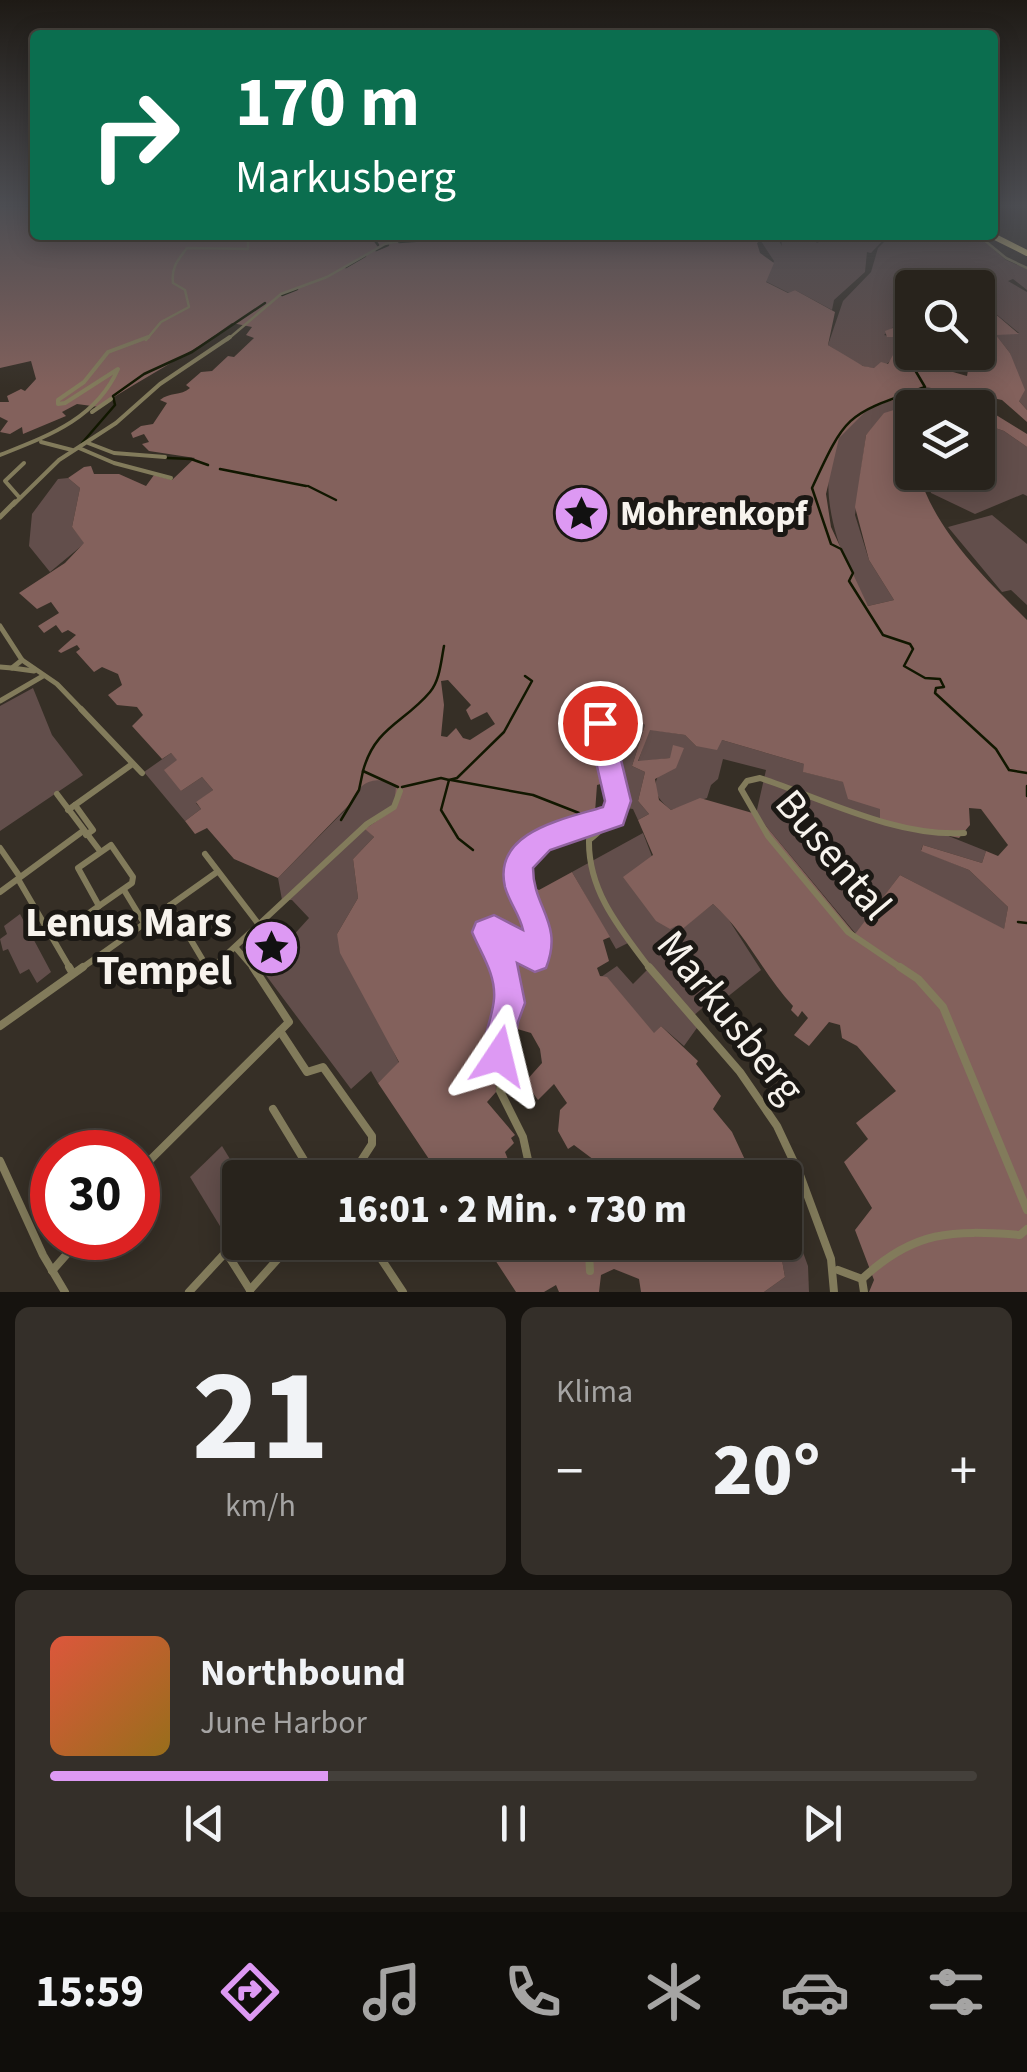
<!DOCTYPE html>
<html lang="de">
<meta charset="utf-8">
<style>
:root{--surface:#28231c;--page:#342f29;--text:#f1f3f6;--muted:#a5a4a3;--line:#44403b;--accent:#dd99f3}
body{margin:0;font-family:"Source Sans 3",sans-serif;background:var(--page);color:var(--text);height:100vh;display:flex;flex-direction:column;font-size:38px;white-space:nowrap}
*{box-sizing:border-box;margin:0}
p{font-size:32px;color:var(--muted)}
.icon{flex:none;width:55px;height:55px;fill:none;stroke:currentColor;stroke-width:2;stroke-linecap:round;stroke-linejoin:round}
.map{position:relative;height:1292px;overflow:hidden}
.drawer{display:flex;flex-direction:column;gap:15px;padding:15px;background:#16130f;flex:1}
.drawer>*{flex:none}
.banner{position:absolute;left:30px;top:30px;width:968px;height:210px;border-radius:10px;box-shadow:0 5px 25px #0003,0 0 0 2px var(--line);background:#0b6e4f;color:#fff;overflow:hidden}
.buttons{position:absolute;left:895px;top:270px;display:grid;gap:20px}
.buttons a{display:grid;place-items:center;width:100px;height:100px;border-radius:10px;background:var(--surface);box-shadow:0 5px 25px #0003,0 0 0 2px var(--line);font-size:50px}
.speed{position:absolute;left:30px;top:1130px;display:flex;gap:20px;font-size:50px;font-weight:700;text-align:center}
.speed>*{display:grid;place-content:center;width:130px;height:130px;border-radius:50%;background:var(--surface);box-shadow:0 5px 25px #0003,0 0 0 2px var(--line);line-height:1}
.speed .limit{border:15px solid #d22;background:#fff;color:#111}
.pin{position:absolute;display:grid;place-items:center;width:85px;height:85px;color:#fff;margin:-42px;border:5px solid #fff;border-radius:50%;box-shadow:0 2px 10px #0007}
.me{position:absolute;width:110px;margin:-55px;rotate:10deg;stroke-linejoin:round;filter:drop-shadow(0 0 8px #0008)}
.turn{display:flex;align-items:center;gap:35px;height:210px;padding:0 40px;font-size:45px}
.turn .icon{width:130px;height:130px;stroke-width:2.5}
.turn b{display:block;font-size:70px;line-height:85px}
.big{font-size:75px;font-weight:800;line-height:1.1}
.drawer .tile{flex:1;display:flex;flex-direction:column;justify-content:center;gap:15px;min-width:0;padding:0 35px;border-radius:15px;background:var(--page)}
.drawer .dial{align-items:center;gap:0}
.dial b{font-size:130px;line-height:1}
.song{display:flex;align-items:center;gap:30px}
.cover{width:120px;height:120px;border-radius:15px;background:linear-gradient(135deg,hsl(10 70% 55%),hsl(40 70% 35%))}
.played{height:10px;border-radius:5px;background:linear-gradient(90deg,var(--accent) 30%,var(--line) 30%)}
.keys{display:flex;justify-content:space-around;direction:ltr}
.heat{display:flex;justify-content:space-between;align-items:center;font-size:55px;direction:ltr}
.drawer .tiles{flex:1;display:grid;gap:15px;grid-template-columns:1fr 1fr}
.tile:last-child{grid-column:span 2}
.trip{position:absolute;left:222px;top:1160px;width:580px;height:100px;border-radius:10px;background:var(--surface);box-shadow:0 5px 25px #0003,0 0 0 2px var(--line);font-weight:800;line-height:100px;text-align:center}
.menu{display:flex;height:160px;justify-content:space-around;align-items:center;background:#100e0b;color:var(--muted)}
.menu .icon{width:70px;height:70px}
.menu .current{color:var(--accent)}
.menu b{font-size:45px;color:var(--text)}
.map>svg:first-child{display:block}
</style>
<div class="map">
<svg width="1027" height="1292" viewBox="0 0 1027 1292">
<rect width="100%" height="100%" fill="#362f26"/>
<!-- green -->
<g fill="#624e4b">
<path d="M757 235 777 238 782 246 781 236 774 235H793L796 239 807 235 817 243 834 235H888L871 253 867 252 865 272 834 300 832 310 795 290 789 293 765 281 774 261Z"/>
<path d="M891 235H977L1006 260 1027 269V290L1013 279 1008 281 1027 292V410L1019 401 1010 353 995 334 1019 333 990 309 992 305 978 309V288L928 287 915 277 925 271 900 272 916 287 912 288V341L897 324 884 335 893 337C896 346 897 353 890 361 872 380 844 355 828 345L843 301 871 272 878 248Z"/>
<path d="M925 387 979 396V408L946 404 907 406 885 415 866 435 855 515 869 560 894 600 868 606C836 553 798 452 867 409 884 399 907 396 925 387Z"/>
<path d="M978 422 1004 431 1027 447V496L1023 494 975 514 931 493 925 473H949L963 481 975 476 971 473 978 472V449L994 455 989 437 978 430Z"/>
<path d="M68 478 80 488 72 527 85 543 50 572 29 546 32 514 58 479Z"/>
<path d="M992 515 1027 544V605L1011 590 1002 592 948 527Z"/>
<path d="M33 688 52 735 83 775 0 831V706Z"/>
<path d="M626 711 645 725 632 766 645 772 638 801 649 814 638 820 633 809 625 808 623 781 616 780 603 725 604 718Z"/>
<path d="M649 729 685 735 696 746 722 740 804 764V772L844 782 881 809 986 851 982 863 923 845 921 850 969 870 1008 907 1004 930 900 875 856 934 756 814 766 770 723 759 718 779 711 785 707 798 671 810C647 791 654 779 670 758L638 762Z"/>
<path d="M171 753 178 760 181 791 202 777 213 790 196 803 201 809 185 821 144 772Z"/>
<path d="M372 779H384L396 786 399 802 366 829 374 837 353 859 358 898 337 934 399 1063 378 1083 371 1071 351 1089 262 970 309 918 292 900H282L278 878 350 805 355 789Z"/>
<path d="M643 833 680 930 713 904 727 917 761 970 721 1002 716 996 692 1017 699 1025 684 1046 661 1026 654 1034 607 978 601 977 617 966 633 984 649 968 630 942 616 949 572 872Z"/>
<path d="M20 914 51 972 37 983 29 969 20 974 8 949 3 951 0 939 7 934 4 926Z"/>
<path d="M222 1146 241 1177 240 1213 223 1231 190 1177Z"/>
<path d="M785 1203 808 1266 809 1292H764L785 1277 779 1243 785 1242Z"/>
</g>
<!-- forest -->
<g fill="#83615c" fill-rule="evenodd">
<path d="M0 207H35V235H754L760 241 757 243 760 253 774 263 766 282 788 293 795 290 835 312 828 345 863 366 874 368 881 362 888 364 898 346 894 337H887L885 331 898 326 912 341V352L922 353 932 366 967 376 971 353 978 352V309L986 306 1019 334 996 335 1010 353 1025 390 1019 401 1027 410V422L1002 400 988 397V410L1027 434V447L1004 431 978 422 979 396 925 387 907 397 953 407 912 408V472L918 473C938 534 982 575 1027 620V1292H869L874 1280 855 1230 872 1208 844 1162 868 1139 856 1123 896 1091 857 1046 842 1038 840 1025 829 1022 809 1046 794 1035 808 1018 802 1011 798 1017 791 1010 793 1006C764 975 745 932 713 904L680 931 676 926 670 929 656 921 623 877 653 855 638 820 649 814 638 801 645 772 632 766 645 725 626 711 604 718 603 725 565 735 571 753 578 757 608 748 616 780 597 785 594 826 545 840 528 853 529 885 539 890 572 872 610 937 603 940 609 961 597 968 600 976 607 977 654 1033 661 1026 698 1061 696 1064 721 1096 713 1109 732 1132 753 1177H582L594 1160 574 1145 568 1149 558 1131 560 1110 567 1103 554 1084 538 1100 525 1082 542 1063 540 1049 531 1033 500 1024 495 1054 496 1092 487 1102 515 1135 511 1138 514 1143 505 1152 515 1177H441L378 1083 399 1062 340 953 337 934 358 898 353 859 374 837 365 829 394 809 396 786C374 773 358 783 350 804L278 878 234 859 207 828 195 834 185 821 201 809 196 802 213 790 202 777 181 791 164 770 177 760 171 753 162 759 132 726 143 715 137 707 117 705 108 695 122 685 118 674 102 667 94 672 76 652 80 649 77 645 61 653 58 651 76 635 68 630 62 633 56 625 44 633 38 626 59 613 51 602 37 609 19 593 65 563 84 543 72 527 80 488 68 478 84 467 91 466 94 474H119L146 486 154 475 172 480 195 458 149 451 142 444 149 442 144 434 133 438 131 433 141 426 153 424 167 403 160 400C169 392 181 396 190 388L186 385 201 372 212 371 228 356 234 357 254 338 246 335 252 327 232 323C190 355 143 377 99 407L77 404 62 412 66 416 23 434 22 427 10 434 0 432 8 421 0 417V402H9L7 396 21 389 25 391 36 379 31 361 0 368ZM906 396 911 400 907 406 884 413 866 435 855 507 869 560 894 600 868 606 831 527 826 494 839 438 869 408ZM448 680 471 705 466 710 471 720 487 712 495 724 470 740 463 738 456 728 447 737 441 736 444 705 441 681ZM650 730 685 735 696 746 717 750 722 740 804 764 803 772 843 782 848 799 880 809V820L959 838 970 825 969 808 981 809 1008 845 998 856 986 851 982 863 923 845 921 851 969 870 1008 907 1004 929 900 875 855 934 756 814 700 798 671 810 659 800 655 779 676 768 684 748 673 745 670 758 638 761Z"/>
<path d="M484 1243H779L785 1277 764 1292H641L639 1279 614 1269 601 1275 599 1292H559L556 1285 544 1292H516Z"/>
</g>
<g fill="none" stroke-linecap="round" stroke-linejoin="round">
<!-- stream -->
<g stroke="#111700" stroke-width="2.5">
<path d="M371 235 378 245"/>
<path d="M503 235H507"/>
<path d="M711 235 722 239"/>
<path d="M399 242 497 235"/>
<path d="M376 250 388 245"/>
<path d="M346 267 365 256"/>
<path d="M282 295 297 289"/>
<path d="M905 353 925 387C847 415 847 412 812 488L831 544 841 549 853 573 849 581 883 635 910 644 913 649 904 666 925 678 940 679 944 687 936 688 935 693 996 749 1009 770 1027 773"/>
<path d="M82 443 115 405 113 396 144 374 192 352 265 303"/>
<path d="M167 458 191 459 208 465"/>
<path d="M220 469 306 486"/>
<path d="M308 486 336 500"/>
<path d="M363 771C375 727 404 723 430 692 440 680 441 661 444 646"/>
<path d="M449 780 457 778 504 732 532 681 525 676"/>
<path d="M451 780 533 795 579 813"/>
<path d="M1027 786V796"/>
<path d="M402 787 441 778 449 780 441 810 458 838"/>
<path d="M341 820 359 790 363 771 398 787"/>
<path d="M459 839 473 850"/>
<path d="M1018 922 1027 923"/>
</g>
<!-- minor-far4 -->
<g stroke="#827b5b" stroke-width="2.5">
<path d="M978 235 1006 258 1027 268"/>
<path d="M146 340 161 322 189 307 185 290 173 283C171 267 178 260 187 248L248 249V235"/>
<path d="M227 340 281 294 327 277 385 244 426 235"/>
</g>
<!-- minor-far3 -->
<g stroke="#827b5b" stroke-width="4">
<path d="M92 412 111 399"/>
<path d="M41 442 72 450"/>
<path d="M88 443 114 453 165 457"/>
<path d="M79 448 114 463 171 478"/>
<path d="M0 455C48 436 96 419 118 369L65 403 58 404V400L84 382 108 352 148 337"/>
<path d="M19 497 5 481 24 463"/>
<path d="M13 505 59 460 116 423 160 384 230 337"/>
</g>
<!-- minor-far2 -->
<g stroke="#827b5b" stroke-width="5">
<path d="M0 517 15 502"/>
<path d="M0 626 22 660 57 684 83 711"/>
<path d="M0 667 12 668 22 660"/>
<path d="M12 668 34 671"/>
<path d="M0 701 43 676"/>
</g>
<!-- minor-far1 -->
<g stroke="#827b5b" stroke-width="6">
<path d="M81 709 142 773"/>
<path d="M605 709C585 762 651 794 589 840 588 892 621 930 651 970"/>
<path d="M57 794 100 851"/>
<path d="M75 805 93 830 86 835"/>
<path d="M68 810 131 765"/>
<path d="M111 845 133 877 132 883 99 906 78 868Z"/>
<path d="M0 848 20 877"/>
<path d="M205 854 260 926"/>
<path d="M18 879 71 970"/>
<path d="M124 890 144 923"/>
<path d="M0 892 83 831"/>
<path d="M170 905 207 967 212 968 367 824 394 807 400 791"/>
<path d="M54 938 99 906"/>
<path d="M236 948 255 970"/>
<path d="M79 970 217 872"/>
<path d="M503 970 486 935 495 929 535 957C541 919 515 896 519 863L541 840 614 817"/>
<path d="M904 970 848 932 768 836 741 789 747 781 760 778C823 799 896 837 964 833"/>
</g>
<!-- minor -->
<g stroke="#827b5b" stroke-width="8">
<path d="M69 967 72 972"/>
<path d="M208 967H213"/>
<path d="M502 967 507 993 500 1091 523 1137 532 1178"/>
<path d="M649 967 740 1072 777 1126 800 1175 831 1259 834 1292"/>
<path d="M900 967 918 979 943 1007 1027 1210"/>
<path d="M0 1026 83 967"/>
<path d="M280 1031 307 1072 323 1067 372 1136V1144L350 1178"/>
<path d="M273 1109 315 1178"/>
<path d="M0 1161 43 1255 65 1292"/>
<path d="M138 1172 289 1022 253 967"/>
<path d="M370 1242 403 1292"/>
<path d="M580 1242 589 1253 590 1271"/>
<path d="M838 1270 862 1279"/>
<path d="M52 1271 81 1238"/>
<path d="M862 1279C914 1230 952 1230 1020 1235L1027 1229"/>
<path d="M862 1279 864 1292"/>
<path d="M250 1290 293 1242"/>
<path d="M189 1292 226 1252 250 1290"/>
</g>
<!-- highway -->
<path stroke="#f5e390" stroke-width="6" d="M991 235 1027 253"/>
</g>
<!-- sky -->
<linearGradient id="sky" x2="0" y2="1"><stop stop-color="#1e1a15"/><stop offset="0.53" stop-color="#4c4d52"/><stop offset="1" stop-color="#4c4d52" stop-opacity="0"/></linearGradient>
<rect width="1027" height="388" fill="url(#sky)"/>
<!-- route -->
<path fill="#dd99f3" stroke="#90639e" stroke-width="2.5" d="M600 713 608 716 612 723 631 801 623 825 550 850 533 868C533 908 564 923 546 968L535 972 517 963 525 1003 518 1022 510 1068 499 1073 488 1068C477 1043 492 1024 494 999 496 974 481 954 472 932L476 922 494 915 523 930C520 915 509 902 505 887 492 831 565 819 603 807L605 801 587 723 591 716Z"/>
<!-- icons -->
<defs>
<symbol id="sight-disc" viewBox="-11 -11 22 22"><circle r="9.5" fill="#dd99f3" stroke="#1b1814"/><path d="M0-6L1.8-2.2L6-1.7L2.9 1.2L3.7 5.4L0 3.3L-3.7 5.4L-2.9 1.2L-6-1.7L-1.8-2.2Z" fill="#111"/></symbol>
</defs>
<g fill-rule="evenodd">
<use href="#sight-disc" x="550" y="482" width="63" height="63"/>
<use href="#sight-disc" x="240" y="916" width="63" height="63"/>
</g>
<g text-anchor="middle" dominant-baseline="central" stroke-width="10" stroke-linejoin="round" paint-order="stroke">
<!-- poi labels -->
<g font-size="35" font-weight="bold" fill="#f7f3ed" stroke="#1b1814" text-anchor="start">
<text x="620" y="514">Mohrenkopf</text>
</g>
<!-- near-street labels -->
<g font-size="42" fill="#f7f3ed" stroke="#1b1814">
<text transform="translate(833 855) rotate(50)">Busental</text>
<text transform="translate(730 1017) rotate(51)">Markusberg</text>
</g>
<!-- near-poi labels -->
<g font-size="42" font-weight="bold" fill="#f7f3ed" stroke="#1b1814" text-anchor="end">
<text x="232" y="923">Lenus Mars<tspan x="232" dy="48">Tempel</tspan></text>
</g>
</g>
</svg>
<div class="buttons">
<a><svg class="icon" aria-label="search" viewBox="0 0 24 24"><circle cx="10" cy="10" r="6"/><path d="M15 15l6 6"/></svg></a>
<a><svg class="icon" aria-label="layers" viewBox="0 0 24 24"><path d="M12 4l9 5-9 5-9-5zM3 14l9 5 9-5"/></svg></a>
</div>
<div class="speed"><div class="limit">30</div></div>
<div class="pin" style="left:600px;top:723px;background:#d93025"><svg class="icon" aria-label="arrive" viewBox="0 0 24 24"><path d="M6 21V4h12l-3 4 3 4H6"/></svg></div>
<svg class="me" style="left:499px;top:1056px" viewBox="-20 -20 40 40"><path d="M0-17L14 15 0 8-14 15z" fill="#dd99f3" stroke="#fff" stroke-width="4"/></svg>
<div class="trip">16:01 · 2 Min. · 730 m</div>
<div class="banner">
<div class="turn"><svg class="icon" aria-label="right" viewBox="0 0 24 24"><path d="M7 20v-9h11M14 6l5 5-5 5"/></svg><div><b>170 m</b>Markusberg</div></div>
</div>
</div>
<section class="drawer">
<div class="tiles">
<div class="tile dial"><b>21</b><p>km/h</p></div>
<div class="tile"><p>Klima</p>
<div class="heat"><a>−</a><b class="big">20°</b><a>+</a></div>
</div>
<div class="tile">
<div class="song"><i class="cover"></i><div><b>Northbound</b><p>June Harbor</p></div></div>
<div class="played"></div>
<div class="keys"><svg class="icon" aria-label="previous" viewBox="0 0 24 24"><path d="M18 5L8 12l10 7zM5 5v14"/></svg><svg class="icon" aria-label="pause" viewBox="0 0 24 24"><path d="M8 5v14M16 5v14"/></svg><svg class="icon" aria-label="next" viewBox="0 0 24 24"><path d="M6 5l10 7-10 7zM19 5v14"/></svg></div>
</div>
</div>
</section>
<nav class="menu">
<b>15:59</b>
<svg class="icon current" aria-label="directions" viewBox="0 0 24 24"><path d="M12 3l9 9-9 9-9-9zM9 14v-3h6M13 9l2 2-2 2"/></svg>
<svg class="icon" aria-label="music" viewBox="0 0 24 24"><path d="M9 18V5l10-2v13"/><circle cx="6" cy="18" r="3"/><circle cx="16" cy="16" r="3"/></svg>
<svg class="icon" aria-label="phone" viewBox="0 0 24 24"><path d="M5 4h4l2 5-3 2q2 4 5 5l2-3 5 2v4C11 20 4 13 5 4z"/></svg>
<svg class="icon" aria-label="climate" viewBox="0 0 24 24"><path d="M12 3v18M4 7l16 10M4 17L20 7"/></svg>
<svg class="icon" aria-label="car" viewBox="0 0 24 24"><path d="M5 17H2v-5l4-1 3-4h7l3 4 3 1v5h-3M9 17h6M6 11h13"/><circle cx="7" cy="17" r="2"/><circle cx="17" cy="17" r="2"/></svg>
<svg class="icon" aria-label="filters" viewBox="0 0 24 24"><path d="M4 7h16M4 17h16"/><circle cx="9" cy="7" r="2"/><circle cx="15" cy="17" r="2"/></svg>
</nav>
